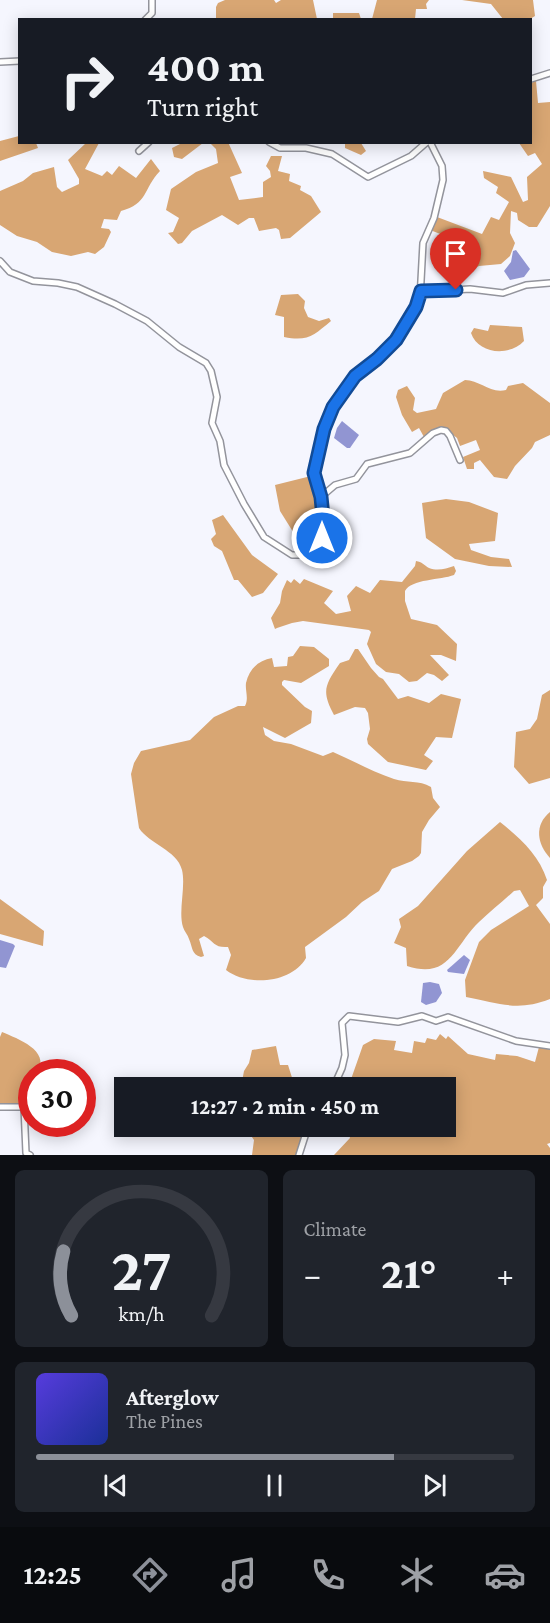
<!DOCTYPE html>
<meta charset="utf-8">
<style>
:root{--surface:#171b24;--page:#20242c;--text:#f1f3f6;--muted:#9ea1a6;--line:#363941;--accent:#8c9099}
body{margin:0;font-family:"Crimson Pro",serif;background:var(--page);color:var(--text);height:100vh;display:flex;flex-direction:column;font-size:22px;white-space:nowrap}
*{box-sizing:border-box;margin:0}
p{font-size:20px;color:var(--muted)}
.icon{flex:none;width:33px;height:33px;fill:none;stroke:currentColor;stroke-width:2;stroke-linecap:round;stroke-linejoin:round}
.map{position:relative;height:1155px;overflow:hidden}
.details{display:flex;flex-direction:column;gap:15px;padding:15px;background:#0d0f14;flex:1}
.details>*{flex:none}
.hud{position:absolute;left:18px;top:18px;width:514px;height:126px;border-radius:0px;box-shadow:0 3px 15px #0003;background:#171b24;color:var(--text);overflow:hidden}
.speed{position:absolute;left:18px;top:1059px;display:flex;gap:12px;font-size:30px;font-weight:700;text-align:center}
.speed>*{display:grid;place-content:center;width:78px;height:78px;border-radius:50%;background:var(--surface);box-shadow:0 3px 15px #0003;line-height:1}
.speed .limit{border:9px solid #d22;background:#fff;color:#111}
.pin{position:absolute;display:grid;place-items:center;width:51px;height:51px;color:#fff;margin:-62px -26px;border-radius:50% 50% 50% 0;rotate:-45deg;box-shadow:0 0 6px #0007}
.pin .icon{rotate:45deg}
.me{position:absolute;width:66px;margin:-33px;rotate:0deg;stroke-linejoin:round;filter:drop-shadow(0 0 4px #0008)}
.turn{display:flex;align-items:center;gap:21px;height:126px;padding:0 30px;font-size:27px}
.turn .icon{width:78px;height:78px;stroke-width:2.5}
.turn b{display:block;font-size:42px;line-height:51px}
.big{font-size:45px;font-weight:700;line-height:1.1}
.details .widget{flex:1;display:flex;flex-direction:column;justify-content:center;gap:9px;min-width:0;padding:0 21px;border-radius:9px;background:var(--page)}
.details .dial{align-items:center;gap:0}
.dial svg{height:156px;overflow:visible;fill:none;stroke:var(--line);stroke-width:7;stroke-linecap:round;text-anchor:middle}
.dial text{fill:var(--text);stroke:none}
.song{display:flex;align-items:center;gap:18px}
.cover{width:72px;height:72px;border-radius:9px;background:linear-gradient(135deg,hsl(250 70% 55%),hsl(230 70% 35%))}
.played{height:6px;border-radius:3px;background:linear-gradient(90deg,var(--accent) 75%,var(--line) 75%)}
.keys{display:flex;justify-content:space-around;direction:ltr}
.heat{display:flex;justify-content:space-between;align-items:center;font-size:33px;direction:ltr}
.details .tiles{flex:1;display:grid;gap:15px;grid-template-columns:1fr 1fr}
.widget:last-child{grid-column:span 2}
.trip{position:absolute;left:114px;top:1077px;width:342px;height:60px;border-radius:0px;background:var(--surface);box-shadow:0 3px 15px #0003;font-weight:700;line-height:60px;text-align:center}
.menu{display:flex;height:96px;justify-content:space-around;align-items:center;background:#090b0e;color:var(--muted)}
.menu .icon{width:42px;height:42px}
.menu .current{color:var(--accent)}
.menu b{font-size:27px;color:var(--text)}
.map>svg:first-child{display:block}
</style>
<div class="map">
<svg width="550" height="1155" viewBox="0 0 550 1155">
<rect width="100%" height="100%" fill="#f5f6fe"/>
<!-- forest -->
<g fill="#d8a673">
<path d="M225 0H274L276 3 281 0H313L317 19H216V7L218 3Z"/>
<path d="M377 0H429L426 4 427 9H416L415 19H372Z"/>
<path d="M462 0H533L535 16 530 19H503L491 4Z"/>
<path d="M333 13H359L361 19H333Z"/>
<path d="M536 81 538 103 550 102V206L537 227H529L518 220 517 213 511 211 510 233 515 243 510 256 501 264 479 266 475 268 451 269 452 261 439 257 443 235 430 230 437 217 482 234 491 217 499 220 509 202 496 193 498 187 484 178 483 171 511 177 523 202 528 200 527 177 542 164 535 153 528 156 519 143 531 142V83Z"/>
<path d="M19 136 20 142 36 143 38 148 0 161V141Z"/>
<path d="M228 142 242 173 230 177 239 200 263 197V182L271 177 270 171 266 166 271 156H282L278 171 290 174 289 181 301 186 300 190 311 196 321 212 290 238 281 239 279 230 276 228 259 231 254 218H249L238 225 222 215 192 231 182 243 178 244 168 233 173 232 179 218 166 210 171 189 196 172 218 163 216 149 210 143Z"/>
<path d="M86 143H99L85 169 102 176 107 171 112 175 119 166 136 178 151 159 160 171C143 189 148 204 121 211L117 220 104 219 101 228 109 229 111 232 104 247 95 254 88 252 71 256 52 252 37 242 17 236 0 225V191L23 181 33 173 54 167 57 187 62 192 79 184V179L68 160Z"/>
<path d="M182 143V142L203 143 182 159 174 157 172 148Z"/>
<path d="M345 143H361L366 151 361 155 345 148Z"/>
<path d="M298 294 305 301 304 308 308 317 319 321 329 318 331 321C314 335 308 342 284 337V317L275 315 281 295Z"/>
<path d="M490 325 522 327 524 341C509 357 478 354 471 333L474 328 488 331Z"/>
<path d="M465 380C480 380 490 394 506 390L508 386 523 383 550 403V435L535 442 532 448 515 466 507 479 494 477 480 460 474 463V469H467L463 457 480 450 476 440 460 446 457 438 443 427 438 428 424 437 419 428 412 432 402 415 396 397 398 390 407 386 415 398 413 410 417 413 436 409 443 393Z"/>
<path d="M311 476 320 507 302 519 306 527 295 535 280 511 275 485Z"/>
<path d="M446 499 469 502 498 513 495 541 469 544 471 550 491 557 509 559 512 567 489 566 455 559 426 538 422 503Z"/>
<path d="M223 515 252 555 278 574 263 593 252 597 238 580H234L222 551 214 546 211 539 216 534 212 520Z"/>
<path d="M416 561C422 562 424 565 429 568 437 571 446 569 454 566L456 571 454 575C441 580 411 579 405 591V601L411 619 437 625 457 644 456 661 441 655H430L449 675 442 681 434 675 427 673 417 681 409 682 399 674 386 672 376 664 367 644 371 632 369 630 303 621 292 623 277 628 275 629 271 618 280 603 282 591 287 580 291 583 294 579 300 584 304 579 333 591 324 603 336 614 351 611 347 596 356 586 370 593 380 580 402 582 415 566Z"/>
<path d="M300 646 314 647 329 659V666L301 683 284 680 282 682V685L305 707 312 711 311 723 285 738 263 727 265 735 274 741 291 744 323 756 333 752C354 761 373 772 394 779 407 783 419 780 431 787L433 798 440 807 429 820 422 832 421 853 419 856 412 861 392 869 379 891 362 902 346 917 305 947 306 958C292 983 248 987 226 970L231 955 228 947C214 948 215 942 204 936L199 939 204 956 201 957C191 954 193 948 189 939 188 935 184 931 183 927 178 911 186 887 182 870 177 850 149 844 139 828L131 774 134 763 141 751 190 740 214 717 238 706H245C249 698 245 691 246 683 249 669 259 660 272 658L274 667 287 666 288 657 293 656Z"/>
<path d="M355 649H358L371 668 379 677 383 679 398 699 408 696 429 703 441 694 461 699 452 738 436 737 424 755 433 761 426 770 388 762 368 744 367 739 370 729 368 713 365 708 355 707 334 715C321 691 325 685 340 663L349 660Z"/>
<path d="M550 690V778L529 784 514 767 516 732 530 729 537 719 542 695Z"/>
<path d="M550 812V858C537 844 534 825 550 812Z"/>
<path d="M500 822C520 838 539 855 547 880L543 887V898L536 905 550 924V999C517 1012 499 1003 466 997L465 980 479 942 491 930 529 906 520 890 514 891C503 901 491 911 479 922 454 946 450 980 407 966L406 948 394 943 401 927 399 919 418 906 467 851Z"/>
<path d="M0 899 44 931 43 946 0 934Z"/>
<path d="M2 1032C18 1039 50 1050 38 1072H32L31 1096 25 1099 27 1104 0 1106V1037Z"/>
<path d="M440 1034 446 1039 448 1036 468 1054 495 1060 496 1054 517 1056 535 1062 539 1047 550 1049V1143L547 1144 550 1148V1155H334L350 1138 347 1127 446 1126V1088H351L349 1085 363 1045 374 1039 396 1041 394 1050 412 1053 414 1041 425 1043 427 1038 436 1040Z"/>
<path d="M276 1046 280 1065H288L295 1087H241L244 1071 249 1063 252 1050Z"/>
<path d="M245 1127H308L298 1155H252L254 1140Z"/>
</g>
<!-- water -->
<g fill="#9195d2">
<path d="M516 250 530 269 524 277 510 280 504 271 511 262 513 251Z"/>
<path d="M342 421 359 435 350 448H347L334 438 337 428Z"/>
<path d="M0 940 13 944 15 946 6 968 0 967Z"/>
<path d="M464 955 470 960 464 974 448 972 447 970Z"/>
<path d="M430 982 439 984 442 993 436 1002 426 1005 421 1002 423 983Z"/>
</g>
<g fill="none" stroke-linecap="round" stroke-linejoin="round">
<defs>
<g id="minor">
<path d="M145 20 152 13V0"/>
<path d="M0 62 20 61"/>
<path d="M531 79 550 73"/>
<path d="M269 142 280 148H306L332 154 368 177 411 156 427 142"/>
<path d="M139 151 149 142"/>
<path d="M0 261 10 272 33 281 58 283 77 287 115 304 147 321 179 347 206 363 211 371 217 397 212 423 220 441 224 465 244 504 264 537 292 555H306L318 545 324 532 321 497 314 473 324 429 333 407 355 376 377 359 396 340 420 299 423 243 434 218 443 180 442 166 430 142"/>
<path d="M421 292 470 289 503 293 526 285 550 283"/>
<path d="M321 497 335 485 356 479 367 464 410 453 433 433 441 430 446 431 450 436 460 460"/>
<path d="M333 1088 342 1068 345 1055 342 1023 349 1016 398 1022 422 1016 436 1021 448 1017 516 1041 550 1046"/>
<path d="M0 1107H24L26 1153 30 1155"/>
<path d="M299 1155 307 1130 311 1126"/>
</g>
</defs>
<!-- minor casing -->
<use href="#minor" stroke="#93949c" stroke-width="8"/>
<!-- minor -->
<use href="#minor" stroke="#fff" stroke-width="5"/>
</g>
<g fill="none" stroke-linecap="round" stroke-linejoin="round">
<defs>
<path id="route" d="M322 538 324 527 321 497 314 473 324 429 333 407 355 376 377 359 396 340 416 307 421 291 456 290"/>
</defs>
<!-- route casing -->
<use href="#route" stroke="#114b97" stroke-width="15"/>
<!-- route -->
<use href="#route" stroke="#1a73e8" stroke-width="10"/>
</g>
</svg>
<div class="speed"><div class="limit">30</div></div>
<div class="pin" style="left:456px;top:290px;background:#d93025"><svg class="icon" aria-label="arrive" viewBox="0 0 24 24"><path d="M6 21V4h12l-3 4 3 4H6"/></svg></div>
<svg class="me" style="left:322px;top:538px" viewBox="-20 -20 40 40"><circle r="17" fill="#1a73e8" stroke="#fff" stroke-width="3"/><path d="M0-11L8 9 0 5-8 9z" fill="#fff"/></svg>
<div class="trip">12:27 · 2 min · 450 m</div>
<div class="hud">
<div class="turn"><svg class="icon" aria-label="right" viewBox="0 0 24 24"><path d="M7 20v-9h11M14 6l5 5-5 5"/></svg><div><b>400 m</b>Turn right</div></div>
</div>
</div>
<section class="details">
<div class="tiles">
<div class="widget dial"><svg viewBox="0 0 100 80">
<path d="M14 69A42 42 0 1 1 86 69"/>
<path d="M14 69A42 42 0 0 1 10 36" stroke="#8c9099"/>
<text x="50" y="56" font-size="32" font-weight="700">27</text>
<text x="50" y="72" font-size="11">km/h</text>
</svg></div>
<div class="widget"><p>Climate</p>
<div class="heat"><a>−</a><b class="big">21°</b><a>+</a></div>
</div>
<div class="widget">
<div class="song"><i class="cover"></i><div><b>Afterglow</b><p>The Pines</p></div></div>
<div class="played"></div>
<div class="keys"><svg class="icon" aria-label="previous" viewBox="0 0 24 24"><path d="M18 5L8 12l10 7zM5 5v14"/></svg><svg class="icon" aria-label="pause" viewBox="0 0 24 24"><path d="M8 5v14M16 5v14"/></svg><svg class="icon" aria-label="next" viewBox="0 0 24 24"><path d="M6 5l10 7-10 7zM19 5v14"/></svg></div>
</div>
</div>
</section>
<nav class="menu">
<b>12:25</b>
<svg class="icon current" aria-label="directions" viewBox="0 0 24 24"><path d="M12 3l9 9-9 9-9-9zM9 14v-3h6M13 9l2 2-2 2"/></svg>
<svg class="icon" aria-label="music" viewBox="0 0 24 24"><path d="M9 18V5l10-2v13"/><circle cx="6" cy="18" r="3"/><circle cx="16" cy="16" r="3"/></svg>
<svg class="icon" aria-label="phone" viewBox="0 0 24 24"><path d="M5 4h4l2 5-3 2q2 4 5 5l2-3 5 2v4C11 20 4 13 5 4z"/></svg>
<svg class="icon" aria-label="climate" viewBox="0 0 24 24"><path d="M12 3v18M4 7l16 10M4 17L20 7"/></svg>
<svg class="icon" aria-label="car" viewBox="0 0 24 24"><path d="M5 17H2v-5l4-1 3-4h7l3 4 3 1v5h-3M9 17h6M6 11h13"/><circle cx="7" cy="17" r="2"/><circle cx="17" cy="17" r="2"/></svg>
</nav>
